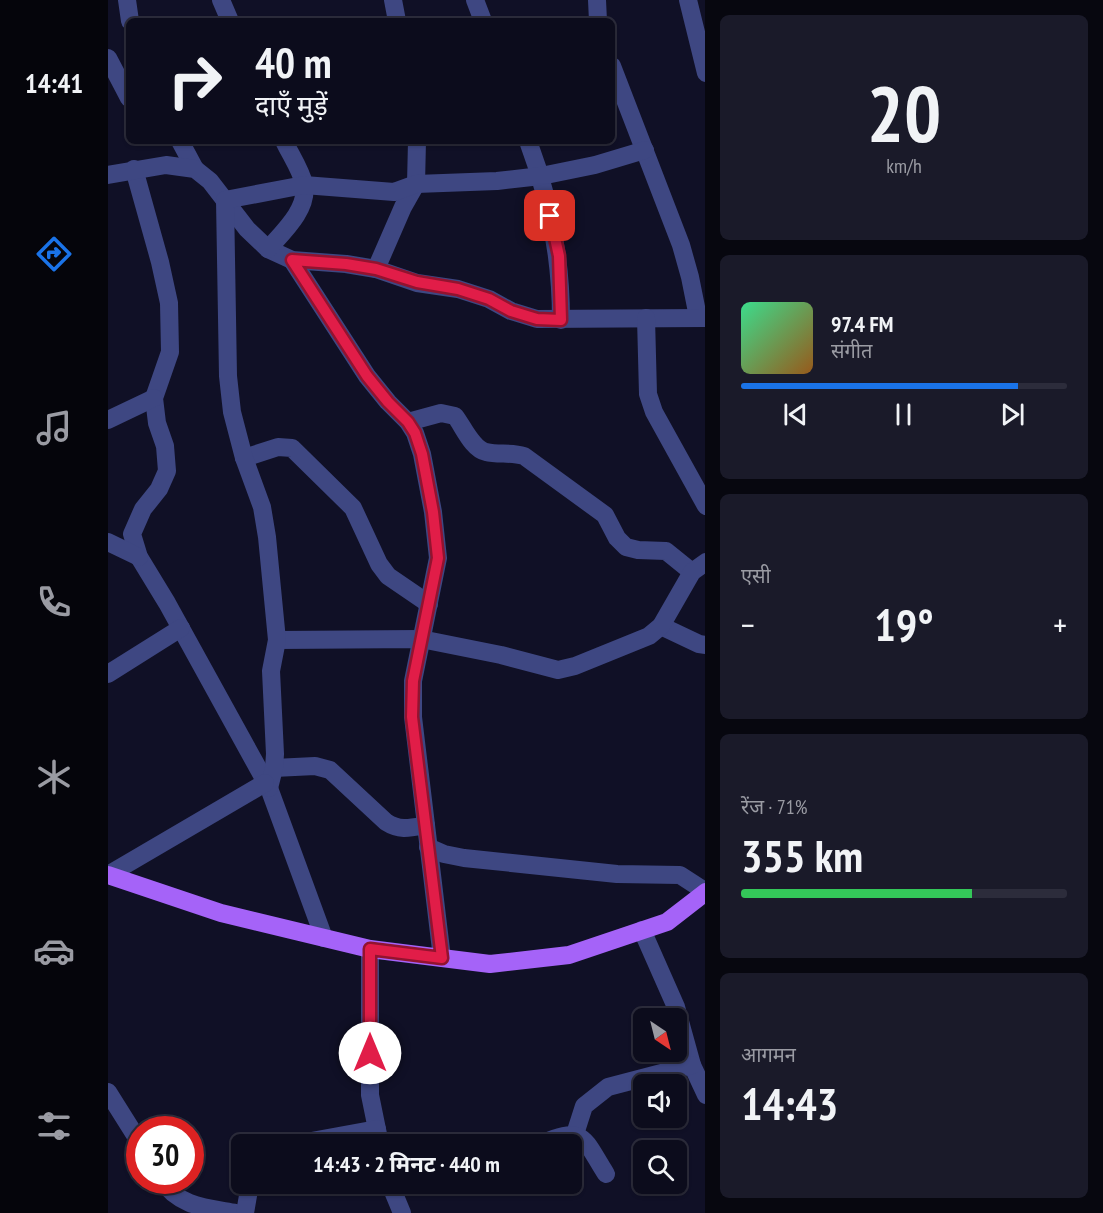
<!DOCTYPE html>
<html lang="hi">
<meta charset="utf-8">
<style>
:root{--surface:#0c0c1c;--page:#1a1a29;--text:#f1f3f6;--muted:#9a9ba3;--line:#2c2c3b;--accent:#1a73e8}
body{margin:0;font-family:"PT Sans Narrow","Noto Sans Devanagari",sans-serif;background:var(--page);color:var(--text);height:100vh;display:flex;flex-direction:column;font-size:22px;white-space:nowrap}
*{box-sizing:border-box;margin:0}
p{font-size:20px;color:var(--muted)}
.icon{flex:none;width:33px;height:33px;fill:none;stroke:currentColor;stroke-width:2;stroke-linecap:round;stroke-linejoin:round}
.map{position:relative;flex:1;overflow:hidden}
.details{display:flex;flex-direction:column;gap:15px;padding:15px;background:#07070f;width:398px}
.details>*{flex:none}
.hud{position:absolute;left:18px;top:18px;width:489px;height:126px;border-radius:9px;box-shadow:0 2px 4px #0004,0 0 0 2px var(--line);background:#0c0c1c;color:var(--text);overflow:hidden}
.needle{width:39px;rotate:145deg}
.controls{position:absolute;left:525px;top:1008px;display:grid;gap:12px}
.controls a{display:grid;place-items:center;width:54px;height:54px;border-radius:9px;background:var(--surface);box-shadow:0 2px 4px #0004,0 0 0 2px var(--line);font-size:30px}
.speed{position:absolute;left:18px;top:1116px;display:flex;gap:12px;font-size:30px;font-weight:700;text-align:center}
.speed>*{display:grid;place-content:center;width:78px;height:78px;border-radius:50%;background:var(--surface);box-shadow:0 2px 4px #0004,0 0 0 2px var(--line);line-height:1}
.speed .limit{border:9px solid #d22;background:#fff;color:#111}
.pin{position:absolute;display:grid;place-items:center;width:51px;height:51px;color:#fff;margin:-26px;border-radius:12px;box-shadow:0 3px 9px #0006}
.me{position:absolute;width:66px;margin:-33px;rotate:0deg;stroke-linejoin:round;filter:drop-shadow(0 0 4px #0008)}
.turn{display:flex;align-items:center;gap:21px;height:126px;padding:0 30px;font-size:27px}
.turn .icon{width:78px;height:78px;stroke-width:2.5}
.turn b{display:block;font-size:42px;line-height:51px}
.big{font-size:45px;font-weight:700;line-height:1.1}
.details .card{flex:1;display:flex;flex-direction:column;justify-content:center;gap:9px;min-width:0;padding:0 21px;border-radius:9px;background:var(--page)}
.details .dial{align-items:center;gap:0}
.dial b{font-size:78px;line-height:1}
.song{display:flex;align-items:center;gap:18px}
.cover{width:72px;height:72px;border-radius:9px;background:linear-gradient(135deg,hsl(150 70% 55%),hsl(30 70% 35%))}
.played{height:6px;border-radius:3px;background:linear-gradient(90deg,var(--accent) 85%,var(--line) 85%)}
.keys{display:flex;justify-content:space-around;direction:ltr}
.heat{display:flex;justify-content:space-between;align-items:center;font-size:33px;direction:ltr}
.charge{height:9px;border-radius:4px;background:linear-gradient(90deg,#34c759 71%,var(--line) 0)}
.trip{position:absolute;left:123px;top:1134px;width:351px;height:60px;border-radius:9px;background:var(--surface);box-shadow:0 2px 4px #0004,0 0 0 2px var(--line);font-weight:700;line-height:60px;text-align:center}
main{display:flex;flex:1;min-height:0}
.tabs{display:flex;flex-direction:column;width:108px;justify-content:space-around;align-items:center;background:#05050b;color:var(--muted)}
.tabs .icon{width:42px;height:42px}
.tabs .current{color:var(--accent)}
.tabs b{font-size:27px;color:var(--text)}
.map>svg:first-child{display:block}
</style>
<main>
<nav class="tabs">
<b>14:41</b>
<svg class="icon current" aria-label="directions" viewBox="0 0 24 24"><path d="M12 3l9 9-9 9-9-9zM9 14v-3h6M13 9l2 2-2 2"/></svg>
<svg class="icon" aria-label="music" viewBox="0 0 24 24"><path d="M9 18V5l10-2v13"/><circle cx="6" cy="18" r="3"/><circle cx="16" cy="16" r="3"/></svg>
<svg class="icon" aria-label="phone" viewBox="0 0 24 24"><path d="M5 4h4l2 5-3 2q2 4 5 5l2-3 5 2v4C11 20 4 13 5 4z"/></svg>
<svg class="icon" aria-label="climate" viewBox="0 0 24 24"><path d="M12 3v18M4 7l16 10M4 17L20 7"/></svg>
<svg class="icon" aria-label="car" viewBox="0 0 24 24"><path d="M5 17H2v-5l4-1 3-4h7l3 4 3 1v5h-3M9 17h6M6 11h13"/><circle cx="7" cy="17" r="2"/><circle cx="17" cy="17" r="2"/></svg>
<svg class="icon" aria-label="filters" viewBox="0 0 24 24"><path d="M4 7h16M4 17h16"/><circle cx="9" cy="7" r="2"/><circle cx="15" cy="17" r="2"/></svg>
</nav>
<div class="map">
<svg width="598" height="1213" viewBox="0 0 598 1213">
<rect width="100%" height="100%" fill="#101026"/>
<g fill="none" stroke-linecap="round" stroke-linejoin="round">
<!-- minor -->
<g stroke="#3e4782" stroke-width="18">
<path d="M19 0 22 21"/>
<path d="M113 0 122 21"/>
<path d="M285 0 289 21"/>
<path d="M367 0 375 21"/>
<path d="M489 0 490 21"/>
<path d="M580 0 598 73"/>
<path d="M0 58 21 98"/>
<path d="M504 66 573 245 582 277 590 317"/>
<path d="M72 141 87 169"/>
<path d="M420 141C442 199 453 258 453 320"/>
<path d="M26 169 52 262 61 303 62 352 46 398 49 423 57 446 59 471 51 489 35 509 24 534 31 557 59 603 161 788 216 938"/>
<path d="M0 175 58 165 87 169 102 181 139 229 160 249 184 260 238 264 268 269 309 283 350 289 381 299 403 311 429 319 598 318"/>
<path d="M160 249C174 233 201 209 196 184 193 170 182 154 176 141"/>
<path d="M184 260 259 376 280 402 300 422 307 433 314 454 325 512 330 558 305 681V717L334 958"/>
<path d="M268 269 295 207 308 184 309 141"/>
<path d="M538 318 540 394 546 412 598 506"/>
<path d="M0 420 46 398"/>
<path d="M300 422 333 413 347 416C355 426 364 449 378 452 390 455 403 452 416 456L497 515 509 538 518 547 530 550 558 551 584 572"/>
<path d="M136 458 170 447 184 448 245 508 271 564 280 576 321 604"/>
<path d="M0 542 31 557"/>
<path d="M553 626 591 644 598 645"/>
<path d="M169 640 313 639 393 655 450 670 467 666 541 636 553 626 584 572 598 562"/>
<path d="M0 674 73 628"/>
<path d="M166 768 207 766 222 770 278 822C292 831 302 828 318 825"/>
<path d="M161 788 166 768 167 754 163 671 169 640 159 537 154 507 136 458 124 412 120 376 117 200 196 185 286 192 308 184 389 181 433 176 487 165 537 150"/>
<path d="M320 847 336 854 356 858 509 874 572 875 598 892"/>
<path d="M0 875 157 783"/>
<path d="M534 930 568 1007 584 1065 598 1095"/>
<path d="M262 949V1095L272 1144"/>
<path d="M0 1092 32 1143"/>
<path d="M467 1134 476 1106 500 1087 584 1065"/>
<path d="M187 1144 269 1129"/>
<path d="M433 1144C477 1125 475 1138 498 1174"/>
<path d="M54 1180C70 1207 101 1208 128 1213"/>
<path d="M282 1184 294 1213"/>
<path d="M137 1213 142 1184"/>
</g>
<!-- major -->
<path stroke="#a563f8" stroke-width="18" d="M0 875 113 913 262 949 382 964 461 955 559 922 598 892"/>
</g>
<g fill="none" stroke-linecap="round" stroke-linejoin="round">
<defs>
<path id="route" d="M262 1053V949L334 958 304 717 305 681 330 558 325 512 314 454 307 433 300 422 280 402 259 376 184 260 238 264 268 269 309 282 350 289 381 299 403 311 429 319 453 320 451 256 442 216"/>
</defs>
<!-- route casing -->
<use href="#route" stroke="#92132f" stroke-width="15"/>
<!-- route -->
<use href="#route" stroke="#e11d48" stroke-width="10"/>
</g>
</svg>
<div class="controls">
<a><svg class="needle" viewBox="-14 -14 28 28"><path d="M0-13l5 13h-10z" fill="#e53935"/><path d="M0 13l5-13h-10z" fill="#9a9ba3"/></svg></a>
<a><svg class="icon" aria-label="sound" viewBox="0 0 24 24"><path d="M4 9h4l5-4v14l-5-4H4zM17 9q2 3 0 6"/></svg></a>
<a><svg class="icon" aria-label="search" viewBox="0 0 24 24"><circle cx="10" cy="10" r="6"/><path d="M15 15l6 6"/></svg></a>
</div>
<div class="speed"><div class="limit">30</div></div>
<div class="pin" style="left:442px;top:216px;background:#d93025"><svg class="icon" aria-label="arrive" viewBox="0 0 24 24"><path d="M6 21V4h12l-3 4 3 4H6"/></svg></div>
<svg class="me" style="left:262px;top:1053px" viewBox="-20 -20 40 40"><circle r="19" fill="#fff"/><path d="M0-13L10 11 0 6-10 11z" fill="#e11d48"/></svg>
<div class="trip">14:43 · 2 मिनट · 440 m</div>
<div class="hud">
<div class="turn"><svg class="icon" aria-label="right" viewBox="0 0 24 24"><path d="M7 20v-9h11M14 6l5 5-5 5"/></svg><div><b>40 m</b>दाएँ मुड़ें</div></div>
</div>
</div>
<section class="details">
<div class="card dial"><b>20</b><p>km/h</p></div>
<div class="card">
<div class="song"><i class="cover"></i><div><b>97.4 FM</b><p>संगीत</p></div></div>
<div class="played"></div>
<div class="keys"><svg class="icon" aria-label="previous" viewBox="0 0 24 24"><path d="M18 5L8 12l10 7zM5 5v14"/></svg><svg class="icon" aria-label="pause" viewBox="0 0 24 24"><path d="M8 5v14M16 5v14"/></svg><svg class="icon" aria-label="next" viewBox="0 0 24 24"><path d="M6 5l10 7-10 7zM19 5v14"/></svg></div>
</div>
<div class="card"><p>एसी</p>
<div class="heat"><a>−</a><b class="big">19°</b><a>+</a></div>
</div>
<div class="card"><p>रेंज · 71%</p><b class="big">355 km</b><div class="charge"></div></div>
<div class="card"><p>आगमन</p><b class="big">14:43</b></div>
</section>
</main>
